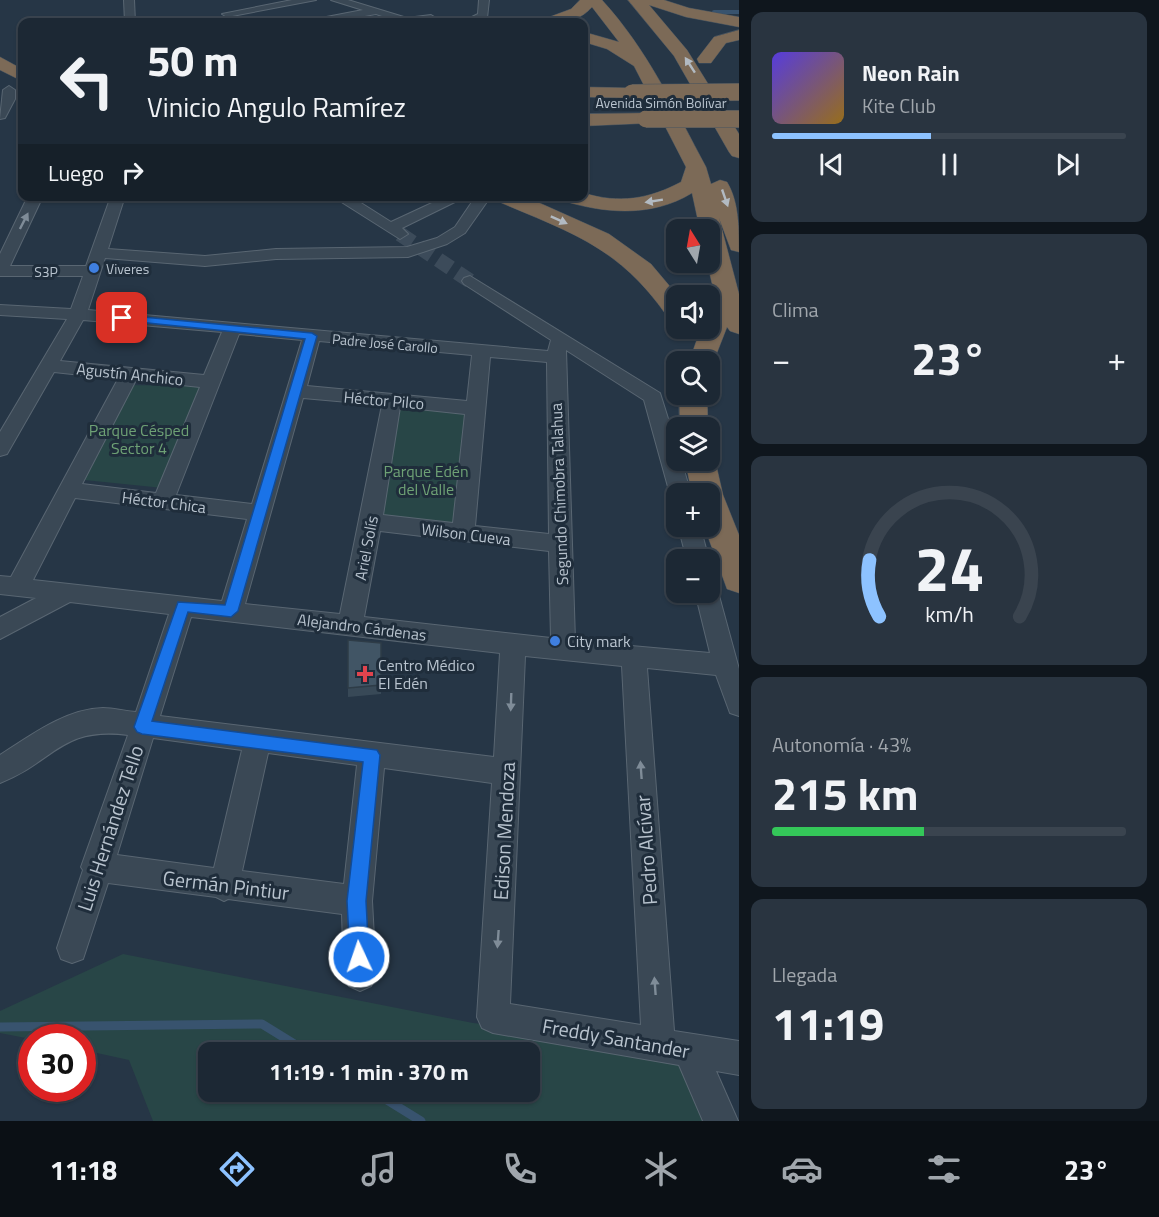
<!DOCTYPE html>
<html lang="es">
<meta charset="utf-8">
<style>
:root{--surface:#1c2834;--page:#293440;--text:#f1f3f6;--muted:#a0a6ac;--line:#3a444f;--accent:#8dc2ff}
body{margin:0;font-family:"Titillium Web",sans-serif;background:var(--page);color:var(--text);height:100vh;display:flex;flex-direction:column;font-size:22px;white-space:nowrap}
*{box-sizing:border-box;margin:0}
p{font-size:20px;color:var(--muted)}
.icon{flex:none;width:33px;height:33px;fill:none;stroke:currentColor;stroke-width:2;stroke-linecap:round;stroke-linejoin:round}
.map{position:relative;flex:1;overflow:hidden}
.panel{display:flex;flex-direction:column;gap:12px;padding:12px;background:#0f161d;width:420px}
.panel>*{flex:none}
.banner{position:absolute;left:18px;top:18px;width:570px;height:183px;border-radius:12px;box-shadow:0 2px 4px #0004,0 0 0 2px var(--line);background:#1c2834;color:var(--text);overflow:hidden}
.needle{width:39px;rotate:349deg}
.tools{position:absolute;left:666px;top:219px;display:grid;gap:12px}
.tools a{display:grid;place-items:center;width:54px;height:54px;border-radius:12px;background:var(--surface);box-shadow:0 2px 4px #0004,0 0 0 2px var(--line);font-size:30px}
.speed{position:absolute;left:18px;top:1024px;display:flex;gap:12px;font-size:30px;font-weight:700;text-align:center}
.speed>*{display:grid;place-content:center;width:78px;height:78px;border-radius:50%;background:var(--surface);box-shadow:0 2px 4px #0004,0 0 0 2px var(--line);line-height:1}
.speed .limit{border:9px solid #d22;background:#fff;color:#111}
.pin{position:absolute;display:grid;place-items:center;width:51px;height:51px;color:#fff;margin:-26px;border-radius:12px;box-shadow:0 3px 9px #0006}
.me{position:absolute;width:66px;margin:-33px;rotate:357deg;stroke-linejoin:round;filter:drop-shadow(0 0 4px #0008)}
.turn{display:flex;align-items:center;gap:21px;height:126px;padding:0 30px;font-size:27px}
.turn .icon{width:78px;height:78px;stroke-width:2.5}
.turn b{display:block;font-size:42px;line-height:51px}
.then{display:flex;align-items:center;height:57px;padding:0 30px;background:#0003;gap:12px;font-size:22px}
.big{font-size:45px;font-weight:700;line-height:1.1}
.panel .widget{flex:1;display:flex;flex-direction:column;justify-content:center;gap:9px;min-width:0;padding:0 21px;border-radius:12px;background:var(--page)}
.panel .dial{align-items:center;gap:0}
.dial svg{height:156px;overflow:visible;fill:none;stroke:var(--line);stroke-width:7;stroke-linecap:round;text-anchor:middle}
.dial text{fill:var(--text);stroke:none}
.song{display:flex;align-items:center;gap:18px}
.cover{width:72px;height:72px;border-radius:9px;background:linear-gradient(135deg,hsl(250 70% 55%),hsl(40 70% 35%))}
.played{height:6px;border-radius:3px;background:linear-gradient(90deg,var(--accent) 45%,var(--line) 45%)}
.keys{display:flex;justify-content:space-around;direction:ltr}
.heat{display:flex;justify-content:space-between;align-items:center;font-size:33px;direction:ltr}
.charge{height:9px;border-radius:4px;background:linear-gradient(90deg,#34c759 43%,var(--line) 0)}
.trip{position:absolute;left:198px;top:1042px;width:342px;height:60px;border-radius:12px;background:var(--surface);box-shadow:0 2px 4px #0004,0 0 0 2px var(--line);font-weight:700;line-height:60px;text-align:center}
.tab-bar{display:flex;height:96px;justify-content:space-around;align-items:center;background:#0b1015;color:var(--muted)}
.tab-bar .icon{width:42px;height:42px}
.tab-bar .current{color:var(--accent)}
.tab-bar b{font-size:27px;color:var(--text)}
main{display:flex;flex:1;min-height:0}
.map>svg:first-child{display:block}
</style>
<main>
<div class="map">
<svg width="739" height="1121" viewBox="0 0 739 1121">
<rect width="100%" height="100%" fill="#263646"/>
<!-- green -->
<g fill="#284647" fill-rule="evenodd">
<path d="M120 385 205 386 163 488 75 479Z"/>
<path d="M400 402 468 411 464 529 377 518Z"/>
<path d="M123 954 473 1023 658 1044 690 1051 721 1121H153L129 1060 83 1050 82 1038 31 1039 0 1033V1011ZM208 1053H530V1092H208Z"/>
</g>
<g fill="none" stroke-linecap="round" stroke-linejoin="round">
<!-- stream-far1 -->
<path stroke="#38536e" stroke-width="4" d="M714 12H739"/>
<!-- stream -->
<g stroke="#38536e" stroke-width="9">
<path d="M0 1027 262 1024 309 1053"/>
<path d="M374 1092 421 1121"/>
</g>
<!-- minor-tunnel -->
<path stroke="#3c4b5a" stroke-width="15" stroke-dasharray="15 8" stroke-linecap="butt" d="M400 234 470 281"/>
<defs>
<g id="minor">
<path d="M124 0H134L135 22H125Z"/>
<path d="M292 0H316L227 17 222 14Z"/>
<path d="M331 0H348L407 18 431 15 436 18 431 21 400 22 376 14 331 22H311L316 19 363 10Z"/>
<path d="M479 0H489L487 18 476 22H462L478 14Z"/>
<path d="M9 86 15 90V99L5 118 0 119 3 90Z"/>
<path d="M28 196H43L10 266H86L111 196H125L108 249 205 256 276 249 407 247 437 238 455 227 476 196H491L465 233 447 244 408 257 276 259 205 266 105 258 88 310 548 351 551 340 464 284 462 281 464 278 470 276 660 393 676 444V460H681L691 494H676V500L670 494 644 400 566 350 575 641 710 653 695 592H710V584L714 585 718 592 739 669V716L730 713 716 675 647 668 674 1031 739 1041V1075L716 1071 738 1121H703L679 1065 493 1033 482 1028 477 1017 492 783 384 768 372 901 376 975 371 986 360 991 349 986 344 975 342 914 228 899 224 901 216 897 108 883 83 959 72 963 61 959 57 948 83 870 81 867 128 735C61 726 54 762 0 783V755C30 736 65 709 103 708 113 708 125 711 136 712L169 614 70 602 0 639V617L36 598 0 594V576L11 577 118 379 54 372 7 454 0 456V432L67 319 0 315V305L71 309 83 276H0V254ZM83 320 222 332 204 375 60 361ZM239 334 302 340 252 504 176 495ZM319 341 472 355 467 401 307 386ZM490 357 547 362 549 534 475 526ZM136 380 200 387 156 493 82 484ZM303 398 382 405 340 614 245 604ZM400 407 465 414 453 523 383 515ZM75 498 247 519 222 601 33 580ZM380 531 549 551 551 638 364 617ZM191 617 500 653 494 757 160 716ZM525 656 622 666 641 1025 510 1004ZM153 738 242 750 214 868 117 855ZM268 753 357 765 344 884 242 871Z"/>
<path d="M332 196H350L391 222 447 196H467L402 228 408 234 400 239Z"/>
<path d="M678 526H700L709 560H687Z"/>
</g>
<g id="highway">
<path d="M580 0H602C647 49 675 109 706 167L711 184 720 180 727 182C739 202 739 228 739 252L731 250 719 218 739 294V334L730 331 727 327 711 368 710 362H689L701 328H710V304L714 292 707 262H710V230H700L692 193C653 217 607 214 564 201L562 196H584V193C619 204 649 199 681 182L686 167 634 66 607 49 584 42V32L619 42 592 7C579 22 560 24 542 22L544 19 571 9Z"/>
<path d="M628 0H664L689 8 739 17V27L686 17 649 5 687 50 725 111 739 134V158L732 156 729 152 674 56Z"/>
<path d="M739 30V40L726 43 711 63H699L697 59 714 37Z"/>
<path d="M0 57 22 69V81L0 70Z"/>
<path d="M584 87 632 88 641 93 632 98 584 97Z"/>
<path d="M646 113 653 115 655 119 653 123 584 126V114Z"/>
<path d="M495 196H524L609 234 651 264 678 296 676 318 667 316C619 247 572 233 497 201Z"/>
<path d="M679 394H707L708 428H680Z"/>
<path d="M710 452 715 460 723 495 739 535V593L727 589 704 526H710V494H692L685 460H710Z"/>
</g>
</defs>
<!-- minor casing -->
<use href="#minor" stroke="#596672" stroke-width="2"/>
<!-- highway casing -->
<use href="#highway" stroke="#455360" stroke-width="1"/>
<!-- minor -->
<use href="#minor" fill="#3a4855" fill-rule="evenodd"/>
<!-- highway -->
<use href="#highway" fill="#7c6a57" fill-rule="evenodd"/>
<defs>
<g id="highway-bridge">
<path d="M632 93 739 92"/>
<path d="M646 119H739"/>
</g>
</defs>
<!-- highway-bridge casing -->
<use href="#highway-bridge" stroke="#455360" stroke-width="18" stroke-linecap="butt"/>
<!-- highway-bridge -->
<use href="#highway-bridge" stroke="#7c6a57" stroke-width="17"/>
</g>
<!-- wall -->
<path fill="#384957" d="M381 643V694L348 697V688Z"/>
<!-- building -->
<path fill="#415565" stroke="#2e3c47" stroke-width="1.5" d="M348 640 381 643V685L348 688Z"/>
<!-- one-way arrows -->
<defs><path id="oneway-solid" d="M-6-.8H1V-3.2L6.5 0L1 3.2V.8H-6Z" transform="scale(1.5)"/></defs>
<g fill="#b2bac2">
<use href="#oneway-solid" transform="translate(690 65) rotate(-123)"/>
<use href="#oneway-solid" transform="translate(725 198) rotate(71)"/>
<use href="#oneway-solid" transform="translate(654 201) rotate(171)"/>
<use href="#oneway-solid" transform="translate(559 220) rotate(24)"/>
</g>
<g fill="#7f8c98">
<use href="#oneway-solid" transform="translate(24 221) rotate(-63)"/>
<use href="#oneway-solid" transform="translate(511 702) rotate(92)"/>
<use href="#oneway-solid" transform="translate(641 770) rotate(-94)"/>
<use href="#oneway-solid" transform="translate(498 939) rotate(94)"/>
<use href="#oneway-solid" transform="translate(655 986) rotate(-94)"/>
</g>
<!-- route -->
<path fill="#1a73e8" stroke="#114b97" stroke-width="1.5" d="M122 315 312 333 317 336 238 611 231 617 188 612 152 721 377 750 380 755 366 901 369 957 366 963 359 966 353 963 350 957 347 901 363 762 142 734 137 732 134 727 178 602 225 605 305 339 118 320V316Z"/>
<!-- markers -->
<g fill="#3f7fe0" stroke="#1f2d3b" stroke-width="2">
<circle cx="94" cy="268" r="6"/>
<circle cx="555" cy="641" r="6"/>
</g>
<path fill="#e0444e" stroke="#1f2d3b" stroke-width="2" d="M362 665h6v6h6v6h-6v6h-6v-6h-6v-6h6z"/>
<g text-anchor="middle" dominant-baseline="central" stroke-width="6" stroke-linejoin="round" paint-order="stroke">
<!-- far-street labels -->
<g font-size="14" fill="#b8c3ce" stroke="#1f2d3b">
<text x="661" y="102">Avenida Simón Bolívar</text>
<text x="46" y="271">S3P</text>
<text transform="translate(385 343) rotate(5)">Padre José Carollo</text>
</g>
<!-- far-poi labels -->
<g font-size="14" fill="#b8c3ce" stroke="#1f2d3b" text-anchor="start">
<text x="106" y="268">Viveres</text>
</g>
<!-- street labels -->
<g font-size="16" fill="#b8c3ce" stroke="#1f2d3b">
<text transform="translate(130 374) rotate(6)">Agustín Anchico</text>
<text transform="translate(384 400) rotate(5)">Héctor Pilco</text>
<text transform="translate(559 494) rotate(-92)">Segundo Chimobra Talahua</text>
<text transform="translate(164 502) rotate(7)">Héctor Chica</text>
<text transform="translate(466 534) rotate(7)">Wilson Cueva</text>
<text transform="translate(366 548) rotate(-79)">Ariel Solís</text>
<text transform="translate(362 627) rotate(7)">Alejandro Cárdenas</text>
</g>
<!-- park labels -->
<g font-size="16" fill="#6ea175" stroke="#1f2d3b">
<text x="139" y="430">Parque Césped<tspan x="139" dy="18">Sector 4</tspan></text>
<text x="426" y="471">Parque Edén<tspan x="426" dy="18">del Valle</tspan></text>
</g>
<!-- poi labels -->
<g font-size="16" fill="#b8c3ce" stroke="#1f2d3b" text-anchor="start">
<text x="567" y="641">City mark</text>
<text x="378" y="665">Centro Médico<tspan x="378" dy="18">El Edén</tspan></text>
</g>
<!-- near-street labels -->
<g font-size="20" fill="#b8c3ce" stroke="#1f2d3b">
<text transform="translate(110 828) rotate(-72)">Luis Hernández Tello</text>
<text transform="translate(504 831) rotate(-87)">Edison Mendoza</text>
<text transform="translate(646 850) rotate(-94)">Pedro Alcívar</text>
<text transform="translate(226 885) rotate(7)">Germán Pintiur</text>
<text transform="translate(616 1038) rotate(10)">Freddy Santander</text>
</g>
</g>
</svg>
<div class="tools">
<a><svg class="needle" viewBox="-14 -14 28 28"><path d="M0-13l5 13h-10z" fill="#e53935"/><path d="M0 13l5-13h-10z" fill="#a0a6ac"/></svg></a>
<a><svg class="icon" aria-label="sound" viewBox="0 0 24 24"><path d="M4 9h4l5-4v14l-5-4H4zM17 9q2 3 0 6"/></svg></a>
<a><svg class="icon" aria-label="search" viewBox="0 0 24 24"><circle cx="10" cy="10" r="6"/><path d="M15 15l6 6"/></svg></a>
<a><svg class="icon" aria-label="layers" viewBox="0 0 24 24"><path d="M12 4l9 5-9 5-9-5zM3 14l9 5 9-5"/></svg></a>
<a>+</a>
<a>−</a>
</div>
<div class="speed"><div class="limit">30</div></div>
<div class="pin" style="left:122px;top:318px;background:#d93025"><svg class="icon" aria-label="arrive" viewBox="0 0 24 24"><path d="M6 21V4h12l-3 4 3 4H6"/></svg></div>
<svg class="me" style="left:359px;top:957px" viewBox="-20 -20 40 40"><circle r="17" fill="#1a73e8" stroke="#fff" stroke-width="3"/><path d="M0-11L8 9 0 5-8 9z" fill="#fff"/></svg>
<div class="trip">11:19 · 1 min · 370 m</div>
<div class="banner">
<div class="turn"><svg class="icon" aria-label="left" viewBox="0 0 24 24"><path d="M17 20v-9H6M10 6l-5 5 5 5"/></svg><div><b>50 m</b>Vinicio Angulo Ramírez</div></div>
<div class="then">Luego<svg class="icon" aria-label="right" viewBox="0 0 24 24"><path d="M7 20v-9h11M14 6l5 5-5 5"/></svg></div>
</div>
</div>
<section class="panel">
<div class="widget">
<div class="song"><i class="cover"></i><div><b>Neon Rain</b><p>Kite Club</p></div></div>
<div class="played"></div>
<div class="keys"><svg class="icon" aria-label="previous" viewBox="0 0 24 24"><path d="M18 5L8 12l10 7zM5 5v14"/></svg><svg class="icon" aria-label="pause" viewBox="0 0 24 24"><path d="M8 5v14M16 5v14"/></svg><svg class="icon" aria-label="next" viewBox="0 0 24 24"><path d="M6 5l10 7-10 7zM19 5v14"/></svg></div>
</div>
<div class="widget"><p>Clima</p>
<div class="heat"><a>−</a><b class="big">23°</b><a>+</a></div>
</div>
<div class="widget dial"><svg viewBox="0 0 100 80">
<path d="M14 69A42 42 0 1 1 86 69"/>
<path d="M14 69A42 42 0 0 1 9 40" stroke="#8dc2ff"/>
<text x="50" y="56" font-size="32" font-weight="700">24</text>
<text x="50" y="72" font-size="11">km/h</text>
</svg></div>
<div class="widget"><p>Autonomía · 43%</p><b class="big">215 km</b><div class="charge"></div></div>
<div class="widget"><p>Llegada</p><b class="big">11:19</b></div>
</section>
</main>
<nav class="tab-bar">
<b>11:18</b>
<svg class="icon current" aria-label="directions" viewBox="0 0 24 24"><path d="M12 3l9 9-9 9-9-9zM9 14v-3h6M13 9l2 2-2 2"/></svg>
<svg class="icon" aria-label="music" viewBox="0 0 24 24"><path d="M9 18V5l10-2v13"/><circle cx="6" cy="18" r="3"/><circle cx="16" cy="16" r="3"/></svg>
<svg class="icon" aria-label="phone" viewBox="0 0 24 24"><path d="M5 4h4l2 5-3 2q2 4 5 5l2-3 5 2v4C11 20 4 13 5 4z"/></svg>
<svg class="icon" aria-label="climate" viewBox="0 0 24 24"><path d="M12 3v18M4 7l16 10M4 17L20 7"/></svg>
<svg class="icon" aria-label="car" viewBox="0 0 24 24"><path d="M5 17H2v-5l4-1 3-4h7l3 4 3 1v5h-3M9 17h6M6 11h13"/><circle cx="7" cy="17" r="2"/><circle cx="17" cy="17" r="2"/></svg>
<svg class="icon" aria-label="filters" viewBox="0 0 24 24"><path d="M4 7h16M4 17h16"/><circle cx="9" cy="7" r="2"/><circle cx="15" cy="17" r="2"/></svg>
<b>23°</b>
</nav>
